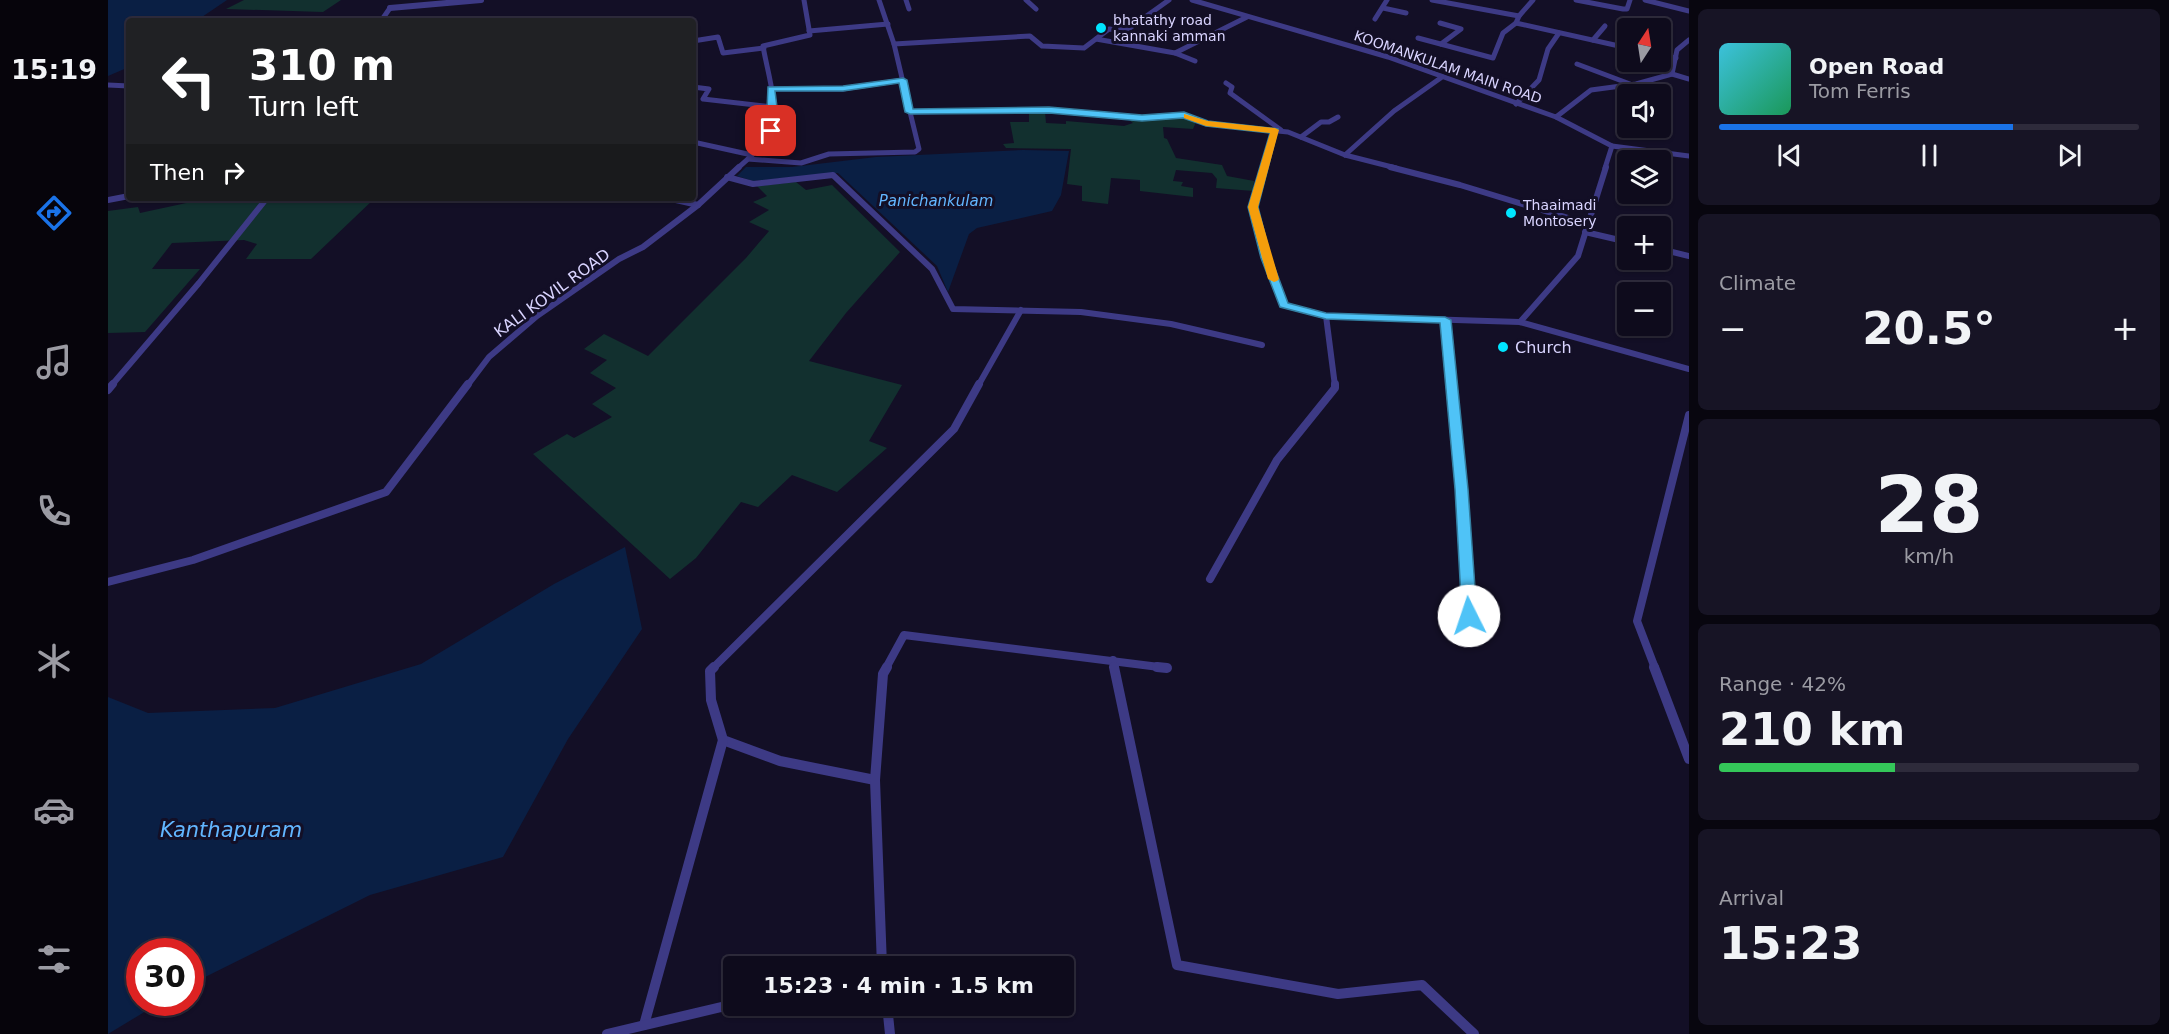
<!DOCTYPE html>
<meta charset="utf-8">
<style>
:root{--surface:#0e0b1c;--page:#171425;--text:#f1f3f6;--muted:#9b9ba3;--line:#2e2b3b;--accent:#1a73e8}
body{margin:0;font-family:"DejaVu Sans",sans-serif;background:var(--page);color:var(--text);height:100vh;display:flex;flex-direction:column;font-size:22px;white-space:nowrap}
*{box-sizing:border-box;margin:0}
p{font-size:20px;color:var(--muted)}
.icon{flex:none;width:33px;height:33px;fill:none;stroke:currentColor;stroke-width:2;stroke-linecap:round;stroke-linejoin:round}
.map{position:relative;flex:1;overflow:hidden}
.side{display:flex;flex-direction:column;gap:9px;padding:9px;background:#08060f;width:480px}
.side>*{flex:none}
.top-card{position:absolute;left:18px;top:18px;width:570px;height:183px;border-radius:6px;box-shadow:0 2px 4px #0004,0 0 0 2px var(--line);background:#202124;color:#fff;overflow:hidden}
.needle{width:39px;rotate:12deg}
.controls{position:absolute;left:1509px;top:18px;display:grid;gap:12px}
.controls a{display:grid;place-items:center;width:54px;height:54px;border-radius:6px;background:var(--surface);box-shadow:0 2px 4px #0004,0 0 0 2px var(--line);font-size:30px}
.speed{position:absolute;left:18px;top:938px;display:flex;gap:12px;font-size:30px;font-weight:700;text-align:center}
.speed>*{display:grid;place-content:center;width:78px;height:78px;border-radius:50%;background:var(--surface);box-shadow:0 2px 4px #0004,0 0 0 2px var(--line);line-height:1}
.speed .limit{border:9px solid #d22;background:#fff;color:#111}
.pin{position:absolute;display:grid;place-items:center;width:51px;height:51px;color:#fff;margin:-26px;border-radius:12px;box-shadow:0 3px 9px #0006}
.me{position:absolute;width:66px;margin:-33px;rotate:356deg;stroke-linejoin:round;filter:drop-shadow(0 0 4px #0008)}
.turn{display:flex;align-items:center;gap:21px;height:126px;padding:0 24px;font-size:27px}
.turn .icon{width:78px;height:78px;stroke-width:2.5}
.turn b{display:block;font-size:42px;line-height:51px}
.then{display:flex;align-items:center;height:57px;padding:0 24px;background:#0003;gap:12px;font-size:22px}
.big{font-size:45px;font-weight:600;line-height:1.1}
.side .widget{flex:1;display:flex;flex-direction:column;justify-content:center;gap:9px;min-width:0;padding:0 21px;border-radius:9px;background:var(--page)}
.side .dial{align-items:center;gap:0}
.dial b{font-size:78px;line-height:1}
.song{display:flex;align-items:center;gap:18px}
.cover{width:72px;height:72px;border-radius:9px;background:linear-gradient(135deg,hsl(190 70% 55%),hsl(150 70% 35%))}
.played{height:6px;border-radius:3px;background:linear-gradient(90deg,var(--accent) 70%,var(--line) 70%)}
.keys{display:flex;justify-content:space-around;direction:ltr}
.heat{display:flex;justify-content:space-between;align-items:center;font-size:33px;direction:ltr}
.charge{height:9px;border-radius:4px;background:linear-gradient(90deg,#34c759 42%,var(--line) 0)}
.trip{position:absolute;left:615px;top:956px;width:351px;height:60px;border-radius:6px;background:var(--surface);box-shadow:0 2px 4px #0004,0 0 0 2px var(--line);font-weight:600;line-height:60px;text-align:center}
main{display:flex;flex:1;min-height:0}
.menu{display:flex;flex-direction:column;width:108px;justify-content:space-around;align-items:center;background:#06040b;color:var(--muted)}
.menu .icon{width:42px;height:42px}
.menu .current{color:var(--accent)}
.menu b{font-size:27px;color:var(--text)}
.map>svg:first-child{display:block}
</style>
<main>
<nav class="menu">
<b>15:19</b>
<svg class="icon current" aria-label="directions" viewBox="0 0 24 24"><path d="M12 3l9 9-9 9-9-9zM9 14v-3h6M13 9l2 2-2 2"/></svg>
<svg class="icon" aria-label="music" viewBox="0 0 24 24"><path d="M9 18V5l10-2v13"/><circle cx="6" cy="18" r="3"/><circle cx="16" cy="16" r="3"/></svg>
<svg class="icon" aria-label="phone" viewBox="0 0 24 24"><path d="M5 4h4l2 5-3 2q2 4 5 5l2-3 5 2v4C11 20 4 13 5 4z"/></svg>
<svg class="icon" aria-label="climate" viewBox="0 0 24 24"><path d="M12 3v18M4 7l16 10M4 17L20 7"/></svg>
<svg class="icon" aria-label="car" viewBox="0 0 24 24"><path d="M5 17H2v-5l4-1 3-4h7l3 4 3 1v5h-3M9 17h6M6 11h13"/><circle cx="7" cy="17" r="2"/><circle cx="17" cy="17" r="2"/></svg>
<svg class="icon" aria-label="filters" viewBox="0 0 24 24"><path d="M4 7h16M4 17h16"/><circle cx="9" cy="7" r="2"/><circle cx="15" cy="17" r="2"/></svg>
</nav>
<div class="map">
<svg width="1581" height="1034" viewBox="0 0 1581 1034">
<rect width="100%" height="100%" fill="#130f26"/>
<!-- green -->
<g fill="#12302f">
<path d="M136 0H233L215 12 118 9Z"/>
<path d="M921 112H937L938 123 958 124V121L1016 126 1025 123 1021 120 1076 117 1088 122 1085 129 1055 127 1056 138 1059 139 1068 158 1114 165 1119 176 1146 181 1145 191 1108 188 1109 179 1104 173 1068 170 1065 181 1075 182 1073 186 1085 188V197L1032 191V180L1003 178 1000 204 974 201V186L959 184 963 149 898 148 895 144 906 143 902 122H921Z"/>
<path d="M688 182 698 190 724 185 792 252 738 313 701 361 794 385 761 441 779 448 729 492 684 475 650 507 633 502 588 558 562 579 425 454 459 434 466 438 504 417 484 404 508 388 482 373 499 360 476 349 496 334 540 356 638 258 661 231 641 222 661 210 645 202 659 196 649 186Z"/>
<path d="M84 198H267L203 259H138L149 244 136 240 64 243 44 269H92L37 332 0 333V211L30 207 32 213 83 202Z"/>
</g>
<!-- water -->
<g fill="#0a1f44">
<path d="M0 0H119L88 21H21V67L0 76Z"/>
<path d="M915 150 961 151 953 195 944 211 869 228 861 234 840 292 829 266 730 173 645 181 629 176 638 167H684L768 157Z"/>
<path d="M517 547 534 629 460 739 395 857 262 895 83 984 82 951H32V1002H53L0 1034V697L40 713 167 708 313 664 446 584Z"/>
</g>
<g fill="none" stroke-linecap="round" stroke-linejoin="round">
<!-- minor-far3 -->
<g stroke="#3d3a85" stroke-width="5">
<path d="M771 0 786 44 802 112 941 110 1034 118 1076 115 1098 124 1180 132 1237 155 1288 168"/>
<path d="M798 0 801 9"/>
<path d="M918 0 928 9"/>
<path d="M1084 0 1280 57 1448 117 1483 90 1528 84 1564 74 1581 79"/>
<path d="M1324 0 1411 16 1408 23 1520 48"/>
<path d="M1468 0 1515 9H1519L1522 0"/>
<path d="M1537 0 1581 11"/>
<path d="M1275 8 1298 13"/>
<path d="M1411 16 1425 0"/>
<path d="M1267 19 1279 0"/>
<path d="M273 21 282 8"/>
<path d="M1332 23 1353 29 1333 44"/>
<path d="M701 31 780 24"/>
<path d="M1310 38 1385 58 1395 33 1408 23"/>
<path d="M988 39 1067 53 1087 61"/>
<path d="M1485 40 1497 26"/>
<path d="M585 41 610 37 615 53 656 48"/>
<path d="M786 44 922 36 934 46 976 48 1001 29 1019 30 1061 0"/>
<path d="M1067 53 1139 17"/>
<path d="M1552 55 1568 58"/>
<path d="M1469 64 1522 84"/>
<path d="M1564 74 1569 50 1581 40"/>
<path d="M1118 83 1124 87 1122 93 1173 130"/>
<path d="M0 85 21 86"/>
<path d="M585 87 601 89 595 99 665 107"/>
<path d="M663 89H735L795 80"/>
<path d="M1408 104 1431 80 1440 49 1451 33"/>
<path d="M1448 117 1504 146 1497 168"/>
<path d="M1193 137 1213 122H1221L1230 117"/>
<path d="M585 142 644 155"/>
<path d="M1504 146 1581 156"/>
<path d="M1237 155 1286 111 1334 77"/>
<path d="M640 159 693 163 721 154 807 152 811 149 802 112"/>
<path d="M630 168C639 160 660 142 663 130 671 104 659 71 655 46L702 35 696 0"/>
<path d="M1156 168 1167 131"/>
</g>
<!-- minor-far2 -->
<g stroke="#3d3a85" stroke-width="6">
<path d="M1157 167 1145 207 1158 258 1175 305 1218 316"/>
<path d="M1282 167 1352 185 1480 224"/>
<path d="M619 177 645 184 725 175 824 269 845 309 973 312 1063 324 1154 345"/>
<path d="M559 198 590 205"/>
<path d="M0 200 21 196"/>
<path d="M1477 232 1520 242"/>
<path d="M1552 249 1581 256"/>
<path d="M1337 320 1343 386"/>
<path d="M1412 322 1470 256 1498 167"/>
<path d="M3 386 91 283 159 198"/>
<path d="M359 386 381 357 429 316 511 259 535 247 590 205 631 167"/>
<path d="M870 386 913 310"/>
<path d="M1227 386 1218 316 1412 322 1581 369"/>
</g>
<!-- minor-far1 -->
<g stroke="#3d3a85" stroke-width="8">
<path d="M1343 384 1353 489 1361 616"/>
<path d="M0 390 5 384"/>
<path d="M1102 579 1169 460 1227 388V384"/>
<path d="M0 582 85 560 278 492 360 384"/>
<path d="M1005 660 1007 668"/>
<path d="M605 668 846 429 871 384"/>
<path d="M778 668 796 635 1059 668"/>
<path d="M1547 668 1529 621 1581 415"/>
</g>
<!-- minor -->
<g stroke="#3d3a85" stroke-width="10">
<path d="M606 667 602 671 603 700 615 740 672 761 767 780"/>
<path d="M1006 667 1069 965 1230 994 1314 985 1366 1034"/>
<path d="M1049 667 1059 668"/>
<path d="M1546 667 1581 759"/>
<path d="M774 966 767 780 775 674 779 667"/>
<path d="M779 1005 782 1034"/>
<path d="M536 1025 615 740"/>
<path d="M499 1034 626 1004"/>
</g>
<!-- tertiary -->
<path stroke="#3d3a85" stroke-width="6" d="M282 8 373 0"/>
</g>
<!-- route -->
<path fill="#4fc3f7" stroke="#337fa1" stroke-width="1.5" d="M795 78 799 80 805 109 941 107 1034 115 1076 112 1100 121 1170 129 1150 207 1163 258 1180 303 1218 313 1337 317 1343 320 1360 489 1369 616 1367 620H1356L1354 616 1347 489 1332 323 1218 319 1172 307 1153 258 1140 207 1162 133 1098 126 1075 118 1034 121 941 113 802 114 797 112 791 83 735 91H667L669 107 667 131 663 134 658 131 660 87 735 86Z"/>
<!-- slow -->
<path fill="#f59e0b" d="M1076 114 1100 121 1167 128 1171 130 1150 207 1171 279 1169 281 1166 282 1160 279 1140 207 1162 133 1098 126 1076 118Z"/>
<!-- markers -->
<g fill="#00e5ff" stroke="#130f26" stroke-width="2">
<circle cx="993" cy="28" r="6"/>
<circle cx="1403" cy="213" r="6"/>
<circle cx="1395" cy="347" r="6"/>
</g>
<g text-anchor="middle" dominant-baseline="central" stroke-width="6" stroke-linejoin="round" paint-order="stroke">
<!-- far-poi labels -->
<g font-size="14" fill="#d9d4ff" stroke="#130f26" text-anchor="start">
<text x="1005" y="20">bhatathy road<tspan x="1005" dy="16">kannaki amman</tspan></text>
<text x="1415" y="205">Thaaimadi<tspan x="1415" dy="16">Montosery</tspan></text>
</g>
<!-- far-street labels -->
<g font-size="14" fill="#d9d4ff" stroke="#130f26">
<text transform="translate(1340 67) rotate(19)">KOOMANKULAM MAIN ROAD</text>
</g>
<!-- far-water labels -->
<g font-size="15" font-style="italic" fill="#62b6ff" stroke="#130f26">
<text x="828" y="201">Panichankulam</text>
</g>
<!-- street labels -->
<g font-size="16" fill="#d9d4ff" stroke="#130f26">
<text transform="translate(444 293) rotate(-36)">KALI KOVIL ROAD</text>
</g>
<!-- poi labels -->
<g font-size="16" fill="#d9d4ff" stroke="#130f26" text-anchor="start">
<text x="1407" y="347">Church</text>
</g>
<!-- near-water labels -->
<g font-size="21" font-style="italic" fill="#62b6ff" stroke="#130f26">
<text x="123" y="830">Kanthapuram</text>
</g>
</g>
</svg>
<div class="controls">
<a><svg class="needle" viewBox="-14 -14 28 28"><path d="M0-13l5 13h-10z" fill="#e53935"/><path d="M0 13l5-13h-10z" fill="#9b9ba3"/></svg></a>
<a><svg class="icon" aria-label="sound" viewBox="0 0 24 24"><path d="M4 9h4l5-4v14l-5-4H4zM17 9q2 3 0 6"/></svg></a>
<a><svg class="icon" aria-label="layers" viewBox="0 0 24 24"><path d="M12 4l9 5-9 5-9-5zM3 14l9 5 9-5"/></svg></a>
<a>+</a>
<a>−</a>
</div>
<div class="speed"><div class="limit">30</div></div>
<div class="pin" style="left:663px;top:131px;background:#d93025"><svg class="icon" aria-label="arrive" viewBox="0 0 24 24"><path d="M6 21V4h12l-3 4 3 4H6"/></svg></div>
<svg class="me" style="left:1361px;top:616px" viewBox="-20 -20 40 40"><circle r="19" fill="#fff"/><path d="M0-13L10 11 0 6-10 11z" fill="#4fc3f7"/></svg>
<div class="trip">15:23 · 4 min · 1.5 km</div>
<div class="top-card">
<div class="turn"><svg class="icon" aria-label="left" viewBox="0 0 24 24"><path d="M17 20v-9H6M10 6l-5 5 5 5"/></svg><div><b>310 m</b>Turn left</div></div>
<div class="then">Then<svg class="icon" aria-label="right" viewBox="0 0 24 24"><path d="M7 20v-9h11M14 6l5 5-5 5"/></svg></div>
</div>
</div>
<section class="side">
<div class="widget">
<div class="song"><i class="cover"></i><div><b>Open Road</b><p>Tom Ferris</p></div></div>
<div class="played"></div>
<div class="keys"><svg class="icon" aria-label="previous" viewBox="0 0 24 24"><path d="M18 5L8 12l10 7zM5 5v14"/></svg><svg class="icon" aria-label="pause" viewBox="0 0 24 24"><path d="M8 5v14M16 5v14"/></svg><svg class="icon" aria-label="next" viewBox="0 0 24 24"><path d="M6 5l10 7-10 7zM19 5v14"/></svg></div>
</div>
<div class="widget"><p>Climate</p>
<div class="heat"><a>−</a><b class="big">20.5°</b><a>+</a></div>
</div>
<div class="widget dial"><b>28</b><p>km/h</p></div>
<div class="widget"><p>Range · 42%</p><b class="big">210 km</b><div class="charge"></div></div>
<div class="widget"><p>Arrival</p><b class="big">15:23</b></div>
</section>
</main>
